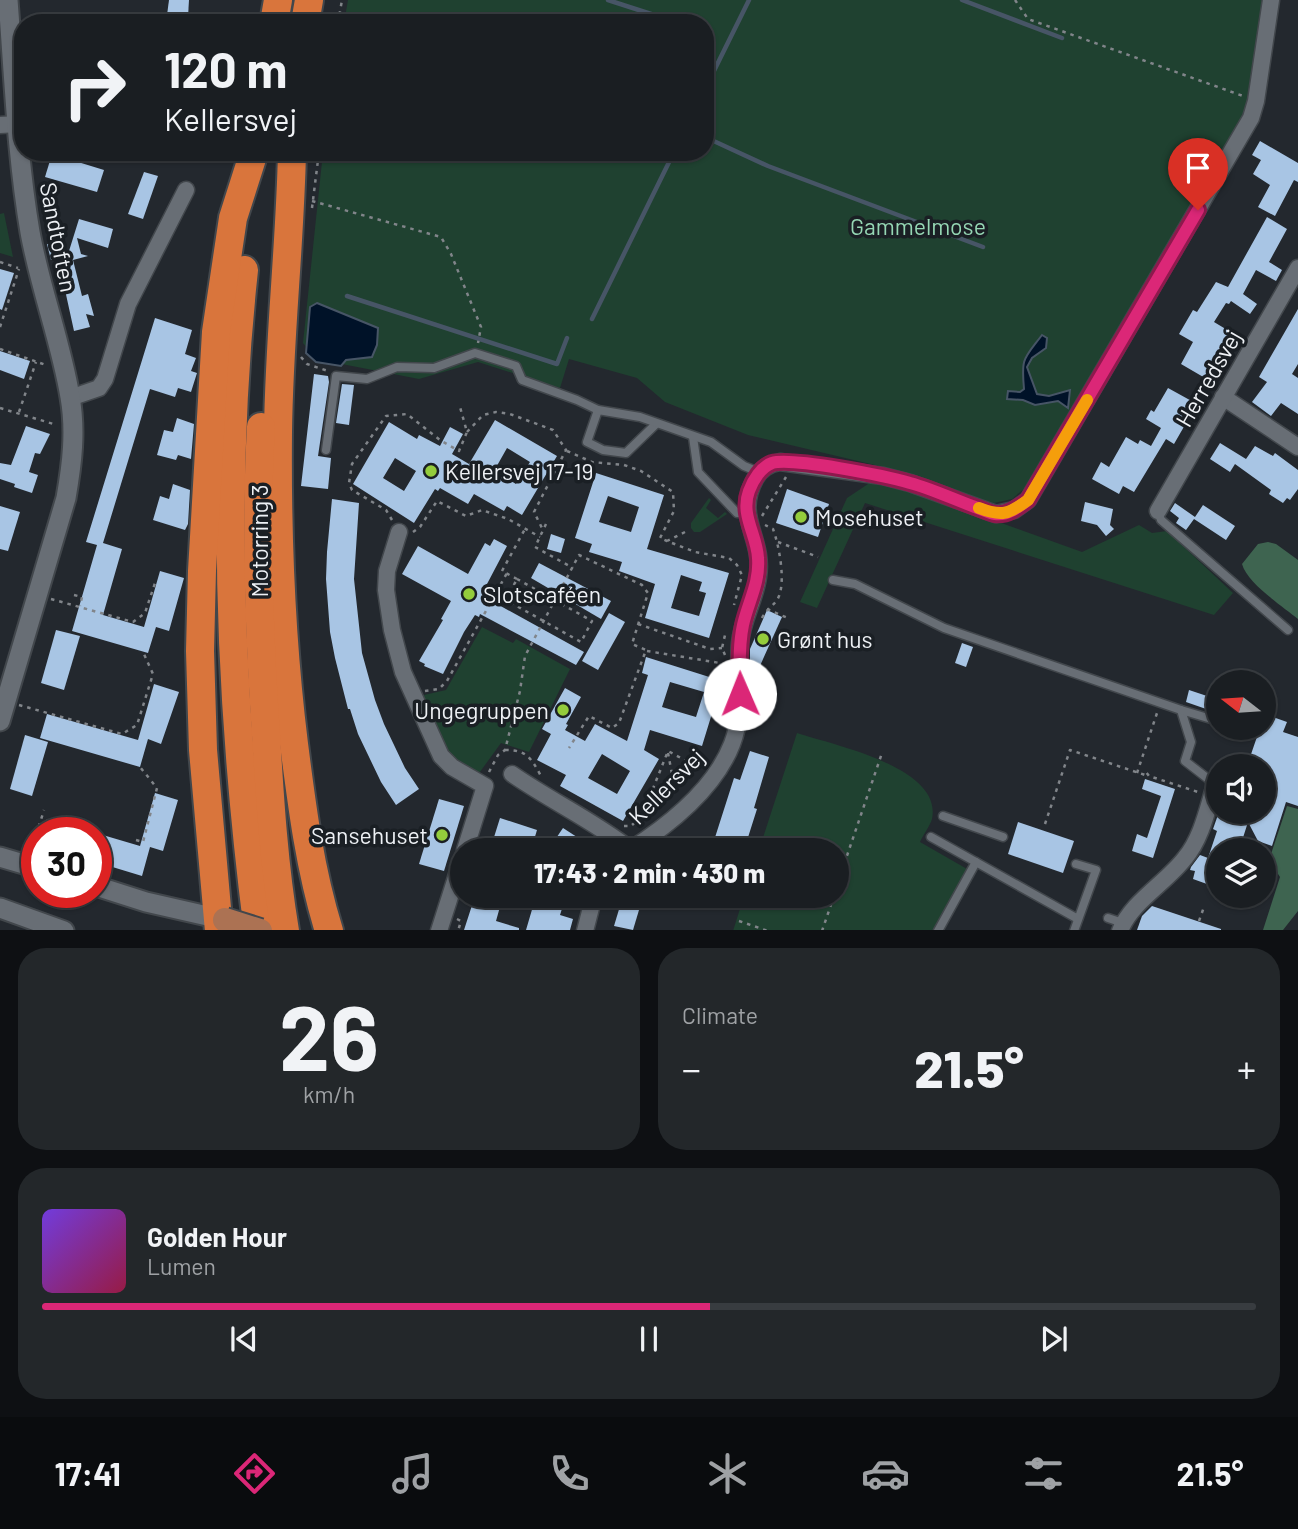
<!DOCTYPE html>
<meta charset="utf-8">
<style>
:root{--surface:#1a1e22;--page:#23272a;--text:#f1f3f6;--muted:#9fa2a5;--line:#383c40;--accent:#db2777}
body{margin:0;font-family:Barlow,sans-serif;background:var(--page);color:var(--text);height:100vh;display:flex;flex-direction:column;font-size:26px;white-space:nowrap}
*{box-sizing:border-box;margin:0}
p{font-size:23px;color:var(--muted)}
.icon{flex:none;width:38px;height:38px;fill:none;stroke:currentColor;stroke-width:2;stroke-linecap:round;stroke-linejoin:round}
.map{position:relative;height:930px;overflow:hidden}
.details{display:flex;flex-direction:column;gap:18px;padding:18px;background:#0e1013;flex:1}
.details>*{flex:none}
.top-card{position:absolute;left:14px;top:14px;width:700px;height:147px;border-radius:28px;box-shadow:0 2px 5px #0004,0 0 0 2px var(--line);background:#1a1e22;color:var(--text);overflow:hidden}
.needle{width:46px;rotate:287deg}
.controls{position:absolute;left:1206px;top:670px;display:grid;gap:14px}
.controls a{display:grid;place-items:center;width:70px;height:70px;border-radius:50%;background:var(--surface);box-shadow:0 2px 5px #0004,0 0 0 2px var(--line);font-size:35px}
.speed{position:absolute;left:21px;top:817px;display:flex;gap:14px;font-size:35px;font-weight:700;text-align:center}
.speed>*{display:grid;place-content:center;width:91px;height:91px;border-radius:50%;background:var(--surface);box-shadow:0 2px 5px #0004,0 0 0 2px var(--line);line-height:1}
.speed .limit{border:10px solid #d22;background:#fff;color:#111}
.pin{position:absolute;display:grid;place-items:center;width:60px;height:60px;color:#fff;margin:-72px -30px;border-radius:50% 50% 50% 0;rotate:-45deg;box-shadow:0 0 7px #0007}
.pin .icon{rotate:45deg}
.me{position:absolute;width:77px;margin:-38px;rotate:359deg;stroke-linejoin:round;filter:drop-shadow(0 0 5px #0008)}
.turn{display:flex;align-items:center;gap:24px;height:147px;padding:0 35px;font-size:32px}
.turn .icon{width:91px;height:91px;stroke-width:2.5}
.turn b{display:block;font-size:49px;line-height:60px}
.big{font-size:52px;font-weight:800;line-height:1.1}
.details .tile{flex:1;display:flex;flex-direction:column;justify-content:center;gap:10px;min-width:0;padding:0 24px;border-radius:28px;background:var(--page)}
.details .dial{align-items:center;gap:0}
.dial b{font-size:91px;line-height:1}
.song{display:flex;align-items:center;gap:21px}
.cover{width:84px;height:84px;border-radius:10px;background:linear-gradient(135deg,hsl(260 70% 55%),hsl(340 70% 35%))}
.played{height:7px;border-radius:4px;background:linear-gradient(90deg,var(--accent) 55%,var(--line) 55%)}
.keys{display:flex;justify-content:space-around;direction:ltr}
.heat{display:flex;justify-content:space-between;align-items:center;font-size:38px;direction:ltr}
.details .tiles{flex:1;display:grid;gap:18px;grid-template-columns:1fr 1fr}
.tile:last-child{grid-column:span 2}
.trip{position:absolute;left:450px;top:838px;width:399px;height:70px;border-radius:35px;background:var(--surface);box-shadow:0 2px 5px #0004,0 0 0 2px var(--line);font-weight:800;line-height:70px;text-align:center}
.menu{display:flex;height:112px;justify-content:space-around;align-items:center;background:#0a0c0e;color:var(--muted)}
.menu .icon{width:49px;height:49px}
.menu .active{color:var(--accent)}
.menu b{font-size:32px;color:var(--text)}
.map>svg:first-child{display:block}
</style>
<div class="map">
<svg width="1298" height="931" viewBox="0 0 1298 931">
<rect width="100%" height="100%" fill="#23282e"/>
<!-- green -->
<g fill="#1f4130">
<path d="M348 0H1265L1248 113 1025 488 1012 499 994 503 879 466 748 435 665 402 637 378 569 359 560 388 478 362 419 379 316 359 303 343 323 152H705V23H344Z"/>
<path d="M4 213 13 257 0 253V214Z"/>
<path d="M871 482 921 494 1082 552 1139 525 1152 533 1167 531 1233 593 1214 615 865 503 817 608 800 602 847 498Z"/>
<path d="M709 498 711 500 706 508 718 518 725 512 727 514 700 532H694L691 528V523Z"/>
<path d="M482 627 513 643 516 639 570 669 529 752 501 743 477 776 447 755 425 706 424 695 446 690Z"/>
<path d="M797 733C833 745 943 767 932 819 930 826 923 835 920 842L974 873 941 930 733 931 744 896H836V850H759Z"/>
</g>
<!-- forest -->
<g fill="#3e6450">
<path d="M1268 542 1276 544 1298 560V619C1282 606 1247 583 1242 564L1258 544Z"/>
<path d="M1287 806 1298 809V911L1283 930H1263L1280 877 1269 860Z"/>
</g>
<!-- water -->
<g fill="#001228" stroke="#475566" stroke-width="2">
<path d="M317 303 378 328 377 345 372 357 346 360 341 366 316 362 306 353 310 307Z"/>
<path d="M1042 335 1047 338 1046 348 1032 358 1027 367 1037 394 1049 396 1070 390 1068 408 1058 401 1035 405 1023 400 1007 399 1008 391 1020 392 1024 389C1021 357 1024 359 1042 335Z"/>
</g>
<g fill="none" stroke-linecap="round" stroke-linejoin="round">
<!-- stream -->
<g stroke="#475566" stroke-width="4.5">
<path d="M608 0 679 23"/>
<path d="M962 0 1062 38"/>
<path d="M705 89 749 0"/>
<path d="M705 137 768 166 983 247"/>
<path d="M347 296 557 364 567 338"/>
<path d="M592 319 674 152"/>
</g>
</g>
<!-- building -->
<g fill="#a8c5e4" fill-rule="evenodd">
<path d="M169 0H189L188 17 167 15Z"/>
<path d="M1260 141 1298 163V182L1294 180 1275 216 1258 207 1270 185 1253 174 1261 160 1252 155Z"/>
<path d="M52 154 104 170 97 192 45 177Z"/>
<path d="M144 172 158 176 143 219 128 214Z"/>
<path d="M1267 217 1287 229 1269 262 1282 270 1276 281 1256 270 1243 294 1257 304 1250 314 1231 301 1229 304 1226 303 1214 322 1234 334 1224 351 1221 349 1205 378 1181 364 1193 342 1179 334 1193 310 1197 312 1216 282 1228 287Z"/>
<path d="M79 219 113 229 108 248 77 238 81 254 88 256 73 260 82 296 88 294 94 316 86 314 90 327 74 331 58 258 51 260 47 244 69 251Z"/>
<path d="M0 269 14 273 2 310 0 309Z"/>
<path d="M1298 309V364L1292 374 1298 378V414L1281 403 1271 416 1252 402 1267 382 1259 377Z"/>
<path d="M155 318 192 330 185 354 196 358 191 371 197 373 191 392 178 388 175 397 150 389 103 543 122 549 103 615 144 627 160 571 184 578 169 631 156 627 148 653 72 631 97 545 86 542Z"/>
<path d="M0 351 30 361 24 379 0 370Z"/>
<path d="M314 374 328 376 329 382 318 456 331 458 328 489 301 486Z"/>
<path d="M342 384 354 385 349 425 336 423Z"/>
<path d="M1168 388 1197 404 1174 444 1166 439 1134 492 1123 486 1119 494 1092 479 1101 462 1109 467 1126 437 1138 444 1140 440 1151 446 1161 428 1146 419 1151 410 1154 412Z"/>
<path d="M177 418 194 424 191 459 178 455 176 460 157 455 164 430 173 432Z"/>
<path d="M495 420 557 456 522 515 507 506 504 511 474 494 468 504 440 488 438 491 435 489 414 523 353 484 389 422 417 439 419 435 440 446 450 427 463 434 452 454 469 464ZM507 448 530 462 516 484 494 471ZM395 458 416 471 404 491 383 478Z"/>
<path d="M26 426 50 434 40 454 35 453 29 472 38 475 32 493 14 487 15 484 0 479V463L11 465Z"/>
<path d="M1220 443 1246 459 1255 446 1273 456 1275 453 1298 470V489L1290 500 1287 498 1283 503 1269 494 1271 490 1235 464 1230 472 1210 459Z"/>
<path d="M596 473 664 495 647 549 729 573 709 638 645 618 655 584 619 571 622 562 589 552 592 544 575 538ZM608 496 639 507 631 532 599 522ZM681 575 702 582 699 591 706 593 699 616 671 608Z"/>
<path d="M173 484 190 490 188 524 185 530 153 520 160 496 169 499Z"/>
<path d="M787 489 829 504 818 537 776 523Z"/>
<path d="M332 499 359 503 354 579 362 653 375 700 384 724 405 768 419 789 396 805 381 782 358 734 350 709H348L335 658 330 632 326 579 327 552Z"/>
<path d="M1085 502 1113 509 1110 525 1114 529 1106 536 1097 525 1081 521Z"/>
<path d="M1175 503 1195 517 1203 505 1235 526 1226 540 1194 519 1186 530 1176 523 1179 518 1170 511Z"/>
<path d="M0 506 20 512 8 551 0 549Z"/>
<path d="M551 534 565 539 561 553 547 549Z"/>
<path d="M494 539 507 546 487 584 495 588 488 599 584 652 576 665 480 614 479 617 475 615 464 632 443 674 424 666 425 664 419 661 443 620 441 619 451 601 402 574 418 546 468 574 485 543 490 546Z"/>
<path d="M539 563 611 601 601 619 531 578Z"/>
<path d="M767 610 782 617 759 668 750 664V649Z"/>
<path d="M609 613 625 622 598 670 582 661Z"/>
<path d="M56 630 80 636 64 690 41 683Z"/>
<path d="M962 643 973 647 966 667 955 663Z"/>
<path d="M646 657 722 681 702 746 650 730 644 750 659 759 623 821 560 786 566 775 537 760 551 734 542 729 565 688 581 697 566 724 568 725 565 730 585 741 595 724 627 741 648 675 642 673ZM670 682 704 692 696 717 662 707ZM602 754 630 771 617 794 588 778Z"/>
<path d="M154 684 179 692 161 744 148 739 140 767 40 738 47 714 138 740Z"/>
<path d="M1189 690 1213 698 1209 710 1186 702Z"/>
<path d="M1264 714 1287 722 1283 732 1298 737V806L1286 802 1272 846 1258 841 1248 822 1241 844 1228 840 1226 846 1223 845 1221 850H1218V888L1193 879 1195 871 1190 870 1191 867 1200 855 1208 858 1217 831 1213 829 1219 812H1264V766H1247L1260 728H1264Z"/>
<path d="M25 735 48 742 32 796 10 789Z"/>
<path d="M750 751 769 757 754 808 757 809 744 850H711L734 778 740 780Z"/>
<path d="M1145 779 1175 789 1153 858 1132 851 1137 834 1147 838 1161 796 1142 789Z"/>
<path d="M155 793 178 800 163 851 150 847 142 876 96 862V833L140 846Z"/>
<path d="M439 799 464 806 444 871 419 864Z"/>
<path d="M500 818 537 830 531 850H490Z"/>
<path d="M47 819 85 830V833H42Z"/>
<path d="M1018 822 1074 841 1063 873 1008 854Z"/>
<path d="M563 828 597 850H548Z"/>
<path d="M475 896H503L496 921 519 928V930H464Z"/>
<path d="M536 896H566L560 915 573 919 570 930H526Z"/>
<path d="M623 896 642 900 633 930 614 926Z"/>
<path d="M1152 906 1221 929V930H1137L1142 916Z"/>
</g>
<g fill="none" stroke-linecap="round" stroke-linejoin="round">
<defs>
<g id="service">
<path d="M598 410 587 442 603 450 626 453 656 424"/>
<path d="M693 437 698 472 737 513H746"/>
<path d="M326 450 336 376 367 379 397 367 434 368 475 353 516 366 522 380 577 400 598 410 640 417 711 442 744 466 759 472"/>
<path d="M1158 511 1161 520 1288 630"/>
<path d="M833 580 855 584 944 628 1181 710 1191 742 1185 761 1216 785"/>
<path d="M1181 710 1218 721"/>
<path d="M1244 728 1250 730"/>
<path d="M943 816 1003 837"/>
<path d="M931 837 1078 919"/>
<path d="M1108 918 1123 923"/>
<path d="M938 931 976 862"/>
<path d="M1074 931 1096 870 1076 864"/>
</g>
<g id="minor">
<path d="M0 125 18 124"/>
<path d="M1223 397 1298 447"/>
<path d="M70 398 99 388 105 379 128 304 186 190"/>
<path d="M1158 511 1298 268"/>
<path d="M399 532 387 571 386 590 392 630 403 672 441 756 452 767 485 786 465 850"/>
<path d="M512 774C551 801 594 821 631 850"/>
<path d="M630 850C669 825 715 788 732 744 745 711 737 677 740 643 742 620 755 600 758 577 764 537 734 518 755 479 761 468 769 464 780 462L883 476 910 483 996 514 1014 510 1028 500 1251 118 1256 101 1271 0"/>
<path d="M439 931 462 859"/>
<path d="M585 931 594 896"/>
<path d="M1120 931C1131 902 1166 883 1185 858 1201 839 1207 811 1214 788"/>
</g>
<g id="tertiary">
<path d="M0 721 66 498C72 464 76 431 70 397 61 342 40 288 30 232 17 156 14 77 8 0"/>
<path d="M0 857 37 868"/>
<path d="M96 886 146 902 225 920"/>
<path d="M0 908 64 931"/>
</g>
<g id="motorway">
<path d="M274 23 278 0"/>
<path d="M305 23 309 0"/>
<path d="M292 152C290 246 279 339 278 432 277 536 281 640 294 744 302 807 310 870 329 931"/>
<path d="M244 270C220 489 230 712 258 931"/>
<path d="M261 427C255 530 259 632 266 735 270 800 274 866 285 931"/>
<path d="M219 931 203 750 200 651 202 571 216 332 233 218 254 152"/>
</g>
</defs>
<!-- service casing -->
<use href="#service" stroke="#42474c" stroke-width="11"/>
<!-- minor casing -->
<use href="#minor" stroke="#42474c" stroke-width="19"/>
<!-- tertiary casing -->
<use href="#tertiary" stroke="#42474c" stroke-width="23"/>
<!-- motorway casing -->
<use href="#motorway" stroke="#42474c" stroke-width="32"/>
<!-- path -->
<g stroke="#81858a" stroke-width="2.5" stroke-dasharray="3.5 5" stroke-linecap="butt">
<path d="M1015 0 1028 19 1243 96"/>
<path d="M338 23 342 0"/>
<path d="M312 201 441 237 451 254 481 327 478 343"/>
<path d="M312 208 319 152"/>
<path d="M0 262 18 268"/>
<path d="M0 327 19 269"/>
<path d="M0 349 46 365"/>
<path d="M301 357 307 364 328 371"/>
<path d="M0 408 57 425"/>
<path d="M19 412 36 362"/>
<path d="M467 432 483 415 496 412 510 414 553 430 566 450 534 512 543 530"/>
<path d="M567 451 592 462 624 465 641 471 673 492 674 511 660 538 667 541"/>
<path d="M762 516 786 477"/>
<path d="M392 520 386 510 352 490 349 483 352 464 386 416 407 414 440 440 459 451 467 432 460 407"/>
<path d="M546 524 535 547 573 568"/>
<path d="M413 532 420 527 437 501 466 516 482 510 508 519 540 537"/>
<path d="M685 532 667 541 695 552 729 558 737 565 742 575 734 605"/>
<path d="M778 542 818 557"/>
<path d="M517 579 592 621 581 642 506 600Z"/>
<path d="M517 579 502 571 525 529"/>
<path d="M74 595 82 597 80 606"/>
<path d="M51 599 133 622 145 613 155 583"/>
<path d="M767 609 790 619"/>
<path d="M762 618C766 610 772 607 777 600 787 585 779 545 773 529L765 525"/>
<path d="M638 624 710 649 722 648"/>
<path d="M647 651 726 664"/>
<path d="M725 655 722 648 725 635"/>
<path d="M425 691 439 689 447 681 507 573"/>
<path d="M19 705 122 734 137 725 153 674 143 652"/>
<path d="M514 713 539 718 547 716 550 712"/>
<path d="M505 750C527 750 531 758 541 776"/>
<path d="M668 753 672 774"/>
<path d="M489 772 498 755 505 750 520 691 525 656 579 555 642 585 648 593 632 644 646 650 619 723 612 728 589 716 569 748"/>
<path d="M1137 773 1157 713"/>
<path d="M1045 824 1070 750 1145 775 1146 772 1149 776 1198 792"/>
<path d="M624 826H631L642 816 668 751 692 764 700 765 705 762"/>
<path d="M136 840 143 842 157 788 140 767"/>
<path d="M31 851 44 810"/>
<path d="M836 888 882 753"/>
<path d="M457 919 461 921 458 931"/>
<path d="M739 921 768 931"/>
<path d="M1199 921 1204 907"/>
<path d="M822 931 834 896"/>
</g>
<!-- service -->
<use href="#service" stroke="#686e75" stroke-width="8"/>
<!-- minor -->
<use href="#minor" stroke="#686e75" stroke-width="16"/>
<!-- tertiary -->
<use href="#tertiary" stroke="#686e75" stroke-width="19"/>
<!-- motorway -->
<use href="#motorway" stroke="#d9753c" stroke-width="28"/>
<defs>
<path id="primary-bridge" d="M225 920 260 931"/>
</defs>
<!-- primary-bridge casing -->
<use href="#primary-bridge" stroke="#42474c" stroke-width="28" stroke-linecap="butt"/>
<!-- primary-bridge -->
<use href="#primary-bridge" stroke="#ac7253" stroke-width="24"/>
</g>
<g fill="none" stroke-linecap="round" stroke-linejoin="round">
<defs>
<path id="route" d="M740 694C740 671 738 648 743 625 748 602 760 583 758 558 757 535 740 515 749 491 753 480 761 467 772 463 791 457 887 476 910 483 932 489 953 499 975 507 981 509 989 513 995 514 1007 516 1019 507 1028 500L1198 210"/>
</defs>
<!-- route casing -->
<use href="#route" stroke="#8e194d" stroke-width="18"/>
<!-- route -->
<use href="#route" stroke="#db2777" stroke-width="12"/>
<!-- slow -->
<path stroke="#f59e0b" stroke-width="12" d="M979 508C1002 517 1009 514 1028 500L1087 400"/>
</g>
<!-- markers -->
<g fill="#94cc3c" stroke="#1a1f24" stroke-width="2.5">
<circle cx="431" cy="471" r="7"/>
<circle cx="801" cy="517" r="7"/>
<circle cx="469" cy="594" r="7"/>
<circle cx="763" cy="639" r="7"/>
<circle cx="563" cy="710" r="7"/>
<circle cx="442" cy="835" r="7"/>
</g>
<g text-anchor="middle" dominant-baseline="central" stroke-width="7" stroke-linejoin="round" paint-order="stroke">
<!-- park labels -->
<g font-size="23" fill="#95d7b4" stroke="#1a1f24">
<text x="918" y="226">Gammelmose</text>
</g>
<!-- street labels -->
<g font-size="23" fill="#eef1f5" stroke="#1a1f24">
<text transform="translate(59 237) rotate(79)">Sandtoften</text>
<text transform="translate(1208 378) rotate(-60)">Herredsvej</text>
<text transform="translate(259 541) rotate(-90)">Motorring 3</text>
<text transform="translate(666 786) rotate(-45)">Kellersvej</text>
</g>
<!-- poi labels -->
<g font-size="23" fill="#eef1f5" stroke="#1a1f24" text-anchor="start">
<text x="445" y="471">Kellersvej 17-19</text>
<text x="815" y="517">Mosehuset</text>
<text x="483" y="594">Slotscaféen</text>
<text x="777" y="639">Grønt hus</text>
<text x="549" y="710" text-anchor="end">Ungegruppen</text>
<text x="428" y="835" text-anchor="end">Sansehuset</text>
</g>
</g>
</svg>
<div class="controls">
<a><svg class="needle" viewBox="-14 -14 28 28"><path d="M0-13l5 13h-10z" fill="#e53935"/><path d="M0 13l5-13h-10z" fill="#9fa2a5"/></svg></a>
<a><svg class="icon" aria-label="sound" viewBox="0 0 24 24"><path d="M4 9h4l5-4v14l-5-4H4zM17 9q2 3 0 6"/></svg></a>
<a><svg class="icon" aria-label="layers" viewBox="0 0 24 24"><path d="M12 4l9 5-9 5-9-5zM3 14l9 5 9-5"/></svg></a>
</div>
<div class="speed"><div class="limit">30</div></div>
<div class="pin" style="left:1198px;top:210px;background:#d93025"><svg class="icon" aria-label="arrive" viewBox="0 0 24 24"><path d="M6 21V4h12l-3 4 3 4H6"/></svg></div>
<svg class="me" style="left:740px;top:694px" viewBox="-20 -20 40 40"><circle r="19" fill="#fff"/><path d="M0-13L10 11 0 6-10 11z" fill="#db2777"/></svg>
<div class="trip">17:43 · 2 min · 430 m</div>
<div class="top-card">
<div class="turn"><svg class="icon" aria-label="right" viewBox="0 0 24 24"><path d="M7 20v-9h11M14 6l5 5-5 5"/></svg><div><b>120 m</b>Kellersvej</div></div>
</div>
</div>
<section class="details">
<div class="tiles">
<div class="tile dial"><b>26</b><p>km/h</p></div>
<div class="tile"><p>Climate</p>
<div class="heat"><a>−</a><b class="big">21.5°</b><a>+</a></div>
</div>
<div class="tile">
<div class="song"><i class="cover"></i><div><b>Golden Hour</b><p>Lumen</p></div></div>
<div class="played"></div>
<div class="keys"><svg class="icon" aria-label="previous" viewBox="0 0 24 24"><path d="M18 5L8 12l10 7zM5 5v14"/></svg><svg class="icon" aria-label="pause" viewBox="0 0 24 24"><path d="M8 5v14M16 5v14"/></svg><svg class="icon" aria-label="next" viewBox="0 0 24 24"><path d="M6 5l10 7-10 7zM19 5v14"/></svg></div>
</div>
</div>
</section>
<nav class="menu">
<b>17:41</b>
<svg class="icon active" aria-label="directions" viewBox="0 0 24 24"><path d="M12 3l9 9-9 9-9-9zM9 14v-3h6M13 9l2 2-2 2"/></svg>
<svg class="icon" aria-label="music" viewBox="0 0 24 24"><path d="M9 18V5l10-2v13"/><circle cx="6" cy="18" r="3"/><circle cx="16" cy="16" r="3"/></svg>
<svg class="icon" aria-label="phone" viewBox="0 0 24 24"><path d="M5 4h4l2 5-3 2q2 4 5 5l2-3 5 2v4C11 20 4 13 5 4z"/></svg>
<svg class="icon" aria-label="climate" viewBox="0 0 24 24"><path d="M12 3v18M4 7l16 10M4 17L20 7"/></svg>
<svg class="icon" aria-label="car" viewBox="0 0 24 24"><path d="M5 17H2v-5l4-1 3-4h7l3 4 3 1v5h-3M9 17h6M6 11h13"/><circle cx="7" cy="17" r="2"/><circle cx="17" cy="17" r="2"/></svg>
<svg class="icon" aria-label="filters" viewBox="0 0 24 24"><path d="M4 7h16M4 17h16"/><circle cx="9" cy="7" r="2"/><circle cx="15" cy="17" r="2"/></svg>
<b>21.5°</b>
</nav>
